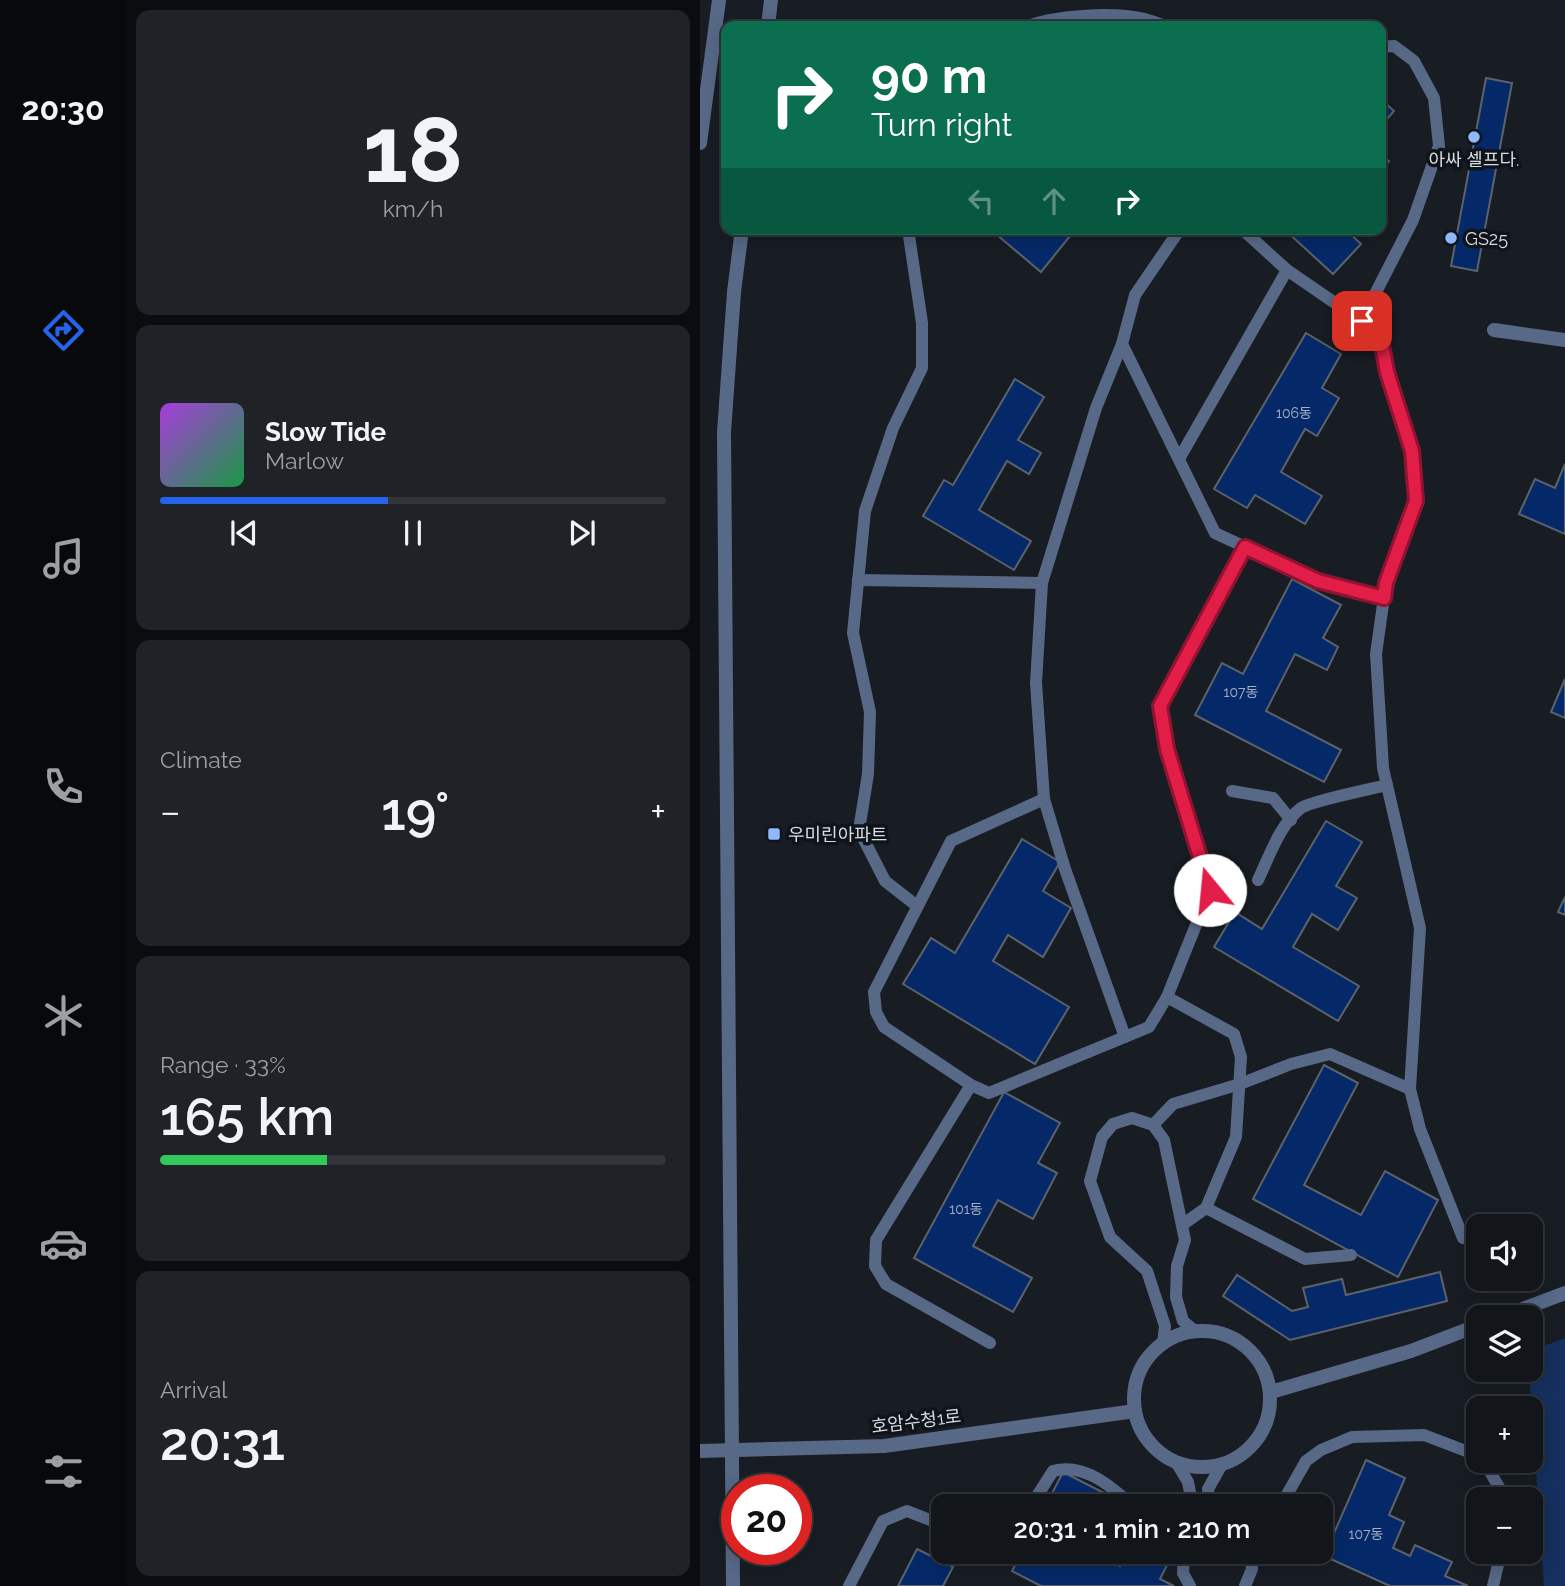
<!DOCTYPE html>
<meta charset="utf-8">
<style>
:root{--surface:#12161b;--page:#1f2328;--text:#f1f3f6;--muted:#9c9fa3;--line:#31353a;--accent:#2563eb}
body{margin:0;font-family:Raleway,"Noto Sans KR",sans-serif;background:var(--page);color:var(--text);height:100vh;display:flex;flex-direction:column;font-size:26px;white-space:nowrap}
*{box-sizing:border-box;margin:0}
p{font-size:23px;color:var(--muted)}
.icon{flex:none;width:38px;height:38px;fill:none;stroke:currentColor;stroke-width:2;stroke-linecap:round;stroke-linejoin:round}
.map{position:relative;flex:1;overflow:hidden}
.sheet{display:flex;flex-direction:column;gap:10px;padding:10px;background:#0a0c0f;width:574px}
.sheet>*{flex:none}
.top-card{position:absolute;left:21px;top:21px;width:665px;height:214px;border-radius:14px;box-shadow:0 4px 18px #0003,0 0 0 2px var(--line);background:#0b6e4f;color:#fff;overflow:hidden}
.fabs{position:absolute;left:766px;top:1214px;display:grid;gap:14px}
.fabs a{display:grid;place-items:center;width:77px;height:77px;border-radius:14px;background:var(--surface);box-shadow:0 4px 18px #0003,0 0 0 2px var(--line);font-size:35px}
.speed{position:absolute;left:21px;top:1474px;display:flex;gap:14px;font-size:35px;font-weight:700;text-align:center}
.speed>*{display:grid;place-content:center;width:91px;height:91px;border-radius:50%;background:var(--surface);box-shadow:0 4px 18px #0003,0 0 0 2px var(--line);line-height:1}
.speed .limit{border:10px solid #d22;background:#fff;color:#111}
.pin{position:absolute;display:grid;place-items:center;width:60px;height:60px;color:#fff;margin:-30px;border-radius:14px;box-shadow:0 4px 10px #0006}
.me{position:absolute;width:77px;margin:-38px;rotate:343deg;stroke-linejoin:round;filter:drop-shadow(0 0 5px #0008)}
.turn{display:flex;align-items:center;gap:24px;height:147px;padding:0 35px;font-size:32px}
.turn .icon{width:91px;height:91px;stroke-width:2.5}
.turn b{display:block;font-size:49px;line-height:60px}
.lanes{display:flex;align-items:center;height:66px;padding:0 35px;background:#0003;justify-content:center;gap:35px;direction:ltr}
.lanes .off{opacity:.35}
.big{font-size:52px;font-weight:600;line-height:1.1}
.sheet .tile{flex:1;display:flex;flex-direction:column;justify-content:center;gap:10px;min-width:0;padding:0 24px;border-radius:14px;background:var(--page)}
.sheet .dial{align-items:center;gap:0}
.dial b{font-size:91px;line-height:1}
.song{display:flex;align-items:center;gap:21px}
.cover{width:84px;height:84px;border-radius:10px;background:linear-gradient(135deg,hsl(280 70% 55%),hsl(140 70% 35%))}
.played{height:7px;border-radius:4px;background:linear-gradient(90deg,var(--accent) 45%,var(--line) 45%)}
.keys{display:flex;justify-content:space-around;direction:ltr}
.heat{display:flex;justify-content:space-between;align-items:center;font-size:38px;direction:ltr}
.charge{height:10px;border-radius:5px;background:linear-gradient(90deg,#34c759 33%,var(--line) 0)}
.trip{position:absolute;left:231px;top:1494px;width:402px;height:70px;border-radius:14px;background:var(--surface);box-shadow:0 4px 18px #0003,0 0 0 2px var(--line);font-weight:600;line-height:70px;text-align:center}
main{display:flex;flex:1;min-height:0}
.dock{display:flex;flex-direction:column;width:126px;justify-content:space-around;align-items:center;background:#07090b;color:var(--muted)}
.dock .icon{width:49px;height:49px}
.dock .current{color:var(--accent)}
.dock b{font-size:32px;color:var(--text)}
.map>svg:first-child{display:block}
</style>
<main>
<nav class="dock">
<b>20:30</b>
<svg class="icon current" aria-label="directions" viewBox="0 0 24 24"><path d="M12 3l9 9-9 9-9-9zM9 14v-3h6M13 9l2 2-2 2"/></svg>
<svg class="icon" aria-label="music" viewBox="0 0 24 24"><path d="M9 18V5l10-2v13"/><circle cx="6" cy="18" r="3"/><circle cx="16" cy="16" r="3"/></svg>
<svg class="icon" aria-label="phone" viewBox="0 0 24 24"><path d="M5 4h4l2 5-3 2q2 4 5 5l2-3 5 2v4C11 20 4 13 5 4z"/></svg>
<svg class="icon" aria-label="climate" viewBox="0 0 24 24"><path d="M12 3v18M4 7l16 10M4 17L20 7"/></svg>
<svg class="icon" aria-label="car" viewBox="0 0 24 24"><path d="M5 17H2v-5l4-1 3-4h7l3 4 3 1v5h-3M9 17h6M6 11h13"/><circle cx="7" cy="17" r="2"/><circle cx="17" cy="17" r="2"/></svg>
<svg class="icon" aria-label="filters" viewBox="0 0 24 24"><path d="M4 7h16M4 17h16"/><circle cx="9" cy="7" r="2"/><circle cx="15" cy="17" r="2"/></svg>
</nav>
<section class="sheet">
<div class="tile dial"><b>18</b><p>km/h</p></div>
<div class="tile">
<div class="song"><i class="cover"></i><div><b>Slow Tide</b><p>Marlow</p></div></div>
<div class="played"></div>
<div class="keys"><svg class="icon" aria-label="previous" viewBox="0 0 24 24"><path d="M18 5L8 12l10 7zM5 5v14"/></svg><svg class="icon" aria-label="pause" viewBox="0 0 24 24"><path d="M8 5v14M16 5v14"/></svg><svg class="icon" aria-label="next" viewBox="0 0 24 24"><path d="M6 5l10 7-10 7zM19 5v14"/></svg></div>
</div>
<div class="tile"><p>Climate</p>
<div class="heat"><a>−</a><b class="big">19°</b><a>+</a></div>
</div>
<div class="tile"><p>Range · 33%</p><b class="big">165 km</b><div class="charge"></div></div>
<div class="tile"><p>Arrival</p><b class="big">20:31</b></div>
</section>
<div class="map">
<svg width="865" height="1586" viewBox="0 0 865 1586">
<rect width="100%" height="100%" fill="#181d24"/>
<!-- green -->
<path fill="#15305e" d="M865 1338V1586H844L829 1370H831V1351Z"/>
<!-- building -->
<g fill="#052968" stroke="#5c626b" stroke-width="2">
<path d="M786 78 812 83 777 271 751 266Z"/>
<path d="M681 99 694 111 681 126Z"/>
<path d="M681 154 689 161 681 170Z"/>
<path d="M290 229H362L370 236 341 272Z"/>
<path d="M584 229H645L661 244 633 274Z"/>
<path d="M606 333 641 354 622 388 639 398 617 436 605 429 581 472 622 496 605 524 555 495 547 508 514 489Z"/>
<path d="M315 379 344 397 318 440 341 453 329 474 307 461 279 510 331 541 314 570 223 516 244 480 253 485Z"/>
<path d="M865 464V534L819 514 835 479 855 488Z"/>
<path d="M592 579 641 605 623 638 638 647 627 670 595 654 566 711 641 750 624 782 495 715 522 663 543 674Z"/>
<path d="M865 679V718L851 712Z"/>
<path d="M626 821 662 842 636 886 657 898 638 930 612 914 593 947 659 986 638 1021 514 947 535 912 562 929Z"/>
<path d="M322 839 360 862 343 891 371 908 343 957 308 935 293 961 369 1007 335 1064 203 984 231 938 255 953Z"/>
<path d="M865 897V915L858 912Z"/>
<path d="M624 1065 658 1083 604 1185 661 1215 685 1171 738 1200 698 1277 553 1199Z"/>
<path d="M304 1092 360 1123 338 1163 357 1173 333 1219 298 1200 273 1246 332 1278 313 1312 214 1258Z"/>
<path d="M740 1272 747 1301 590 1340 523 1296 537 1275 592 1311 608 1307 603 1288 642 1279 646 1295Z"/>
<path d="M666 1460 705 1478 689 1515 704 1522 693 1548 710 1556 715 1545 752 1562 745 1576 768 1586H690L624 1556Z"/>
<path d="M363 1472 404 1493 397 1507H345Z"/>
<path d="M217 1549 253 1567 243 1586H198Z"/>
<path d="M322 1552H396L420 1566 427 1552H452L469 1561 460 1579 474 1586H341L312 1571Z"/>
</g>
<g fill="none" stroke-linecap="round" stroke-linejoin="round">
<!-- service -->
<g stroke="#576987" stroke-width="12">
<path d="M328 26C355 16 410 12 439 18 448 19 457 23 465 26"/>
<path d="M681 47 694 46 714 61 734 98 739 146 713 220 674 296 687 372 712 451 716 501 686 583 676 654 683 768 720 928 710 1089 720 1129 763 1238"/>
<path d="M208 229 222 323V368L193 428 165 511 153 633 170 712 168 774 159 830 185 881 217 906"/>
<path d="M480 229 435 295 422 344 515 533 618 581 684 598"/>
<path d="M542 229 587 270 680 334"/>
<path d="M422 344 396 408 342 583 336 683 344 799 365 869 425 1037"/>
<path d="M479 459 587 270"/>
<path d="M158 580 342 583"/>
<path d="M532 791 573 798 591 820"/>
<path d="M344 799 251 841 174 992 176 1012 184 1027 271 1085 289 1093 449 1027 467 997 510 890 466 749 460 706 545 546"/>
<path d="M558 880C569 857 580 824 601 808 611 801 671 789 687 785"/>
<path d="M467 997 534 1034 541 1057 536 1137 506 1208 482 1225"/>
<path d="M271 1085 176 1240 175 1266 186 1284 290 1343"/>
<path d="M453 1125 473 1104 540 1084 591 1064 630 1054 710 1089"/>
<path d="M506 1208 605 1259 651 1255"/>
<path d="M463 1344 465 1326 447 1271 410 1237 390 1181 402 1137 413 1124 432 1118 453 1125 464 1140 485 1240 477 1266 476 1297 483 1321 495 1331"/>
<path d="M784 1461 804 1496V1500"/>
<path d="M476 1462 488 1482 493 1507"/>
<path d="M330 1507 353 1471C384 1462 412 1487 434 1507"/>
<path d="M510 1507 508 1489 521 1466"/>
<path d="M580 1507 606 1461 621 1450 652 1437 724 1435 779 1456"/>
<path d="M484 1552 483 1573 490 1586"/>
<path d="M149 1586 183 1521 207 1511 243 1525"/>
<path d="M545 1586 552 1569 550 1552"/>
<path d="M793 1586 801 1552"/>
</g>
<!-- minor -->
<g stroke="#576987" stroke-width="14">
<path d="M794 330 865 340"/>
<path d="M799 1318 865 1293"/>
<circle cx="502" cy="1399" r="68"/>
<path d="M571 1392 711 1351 779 1325"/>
<path d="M0 1451 184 1446 435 1411"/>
</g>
<!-- tertiary -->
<g stroke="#576987" stroke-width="14">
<path d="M68 26 71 0"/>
<path d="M0 143 19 0"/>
<path d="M33 1586 24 432 34 292 42 229"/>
</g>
</g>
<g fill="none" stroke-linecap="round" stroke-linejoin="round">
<defs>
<path id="route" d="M510 890 467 749 460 706 545 547 618 581 684 598 686 583 716 501 712 451 687 372 680 334 662 321"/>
</defs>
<!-- route casing -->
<use href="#route" stroke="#92132f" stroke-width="18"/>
<!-- route -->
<use href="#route" stroke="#e11d48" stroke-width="12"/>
</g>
<!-- markers -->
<g fill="#90b8fd" stroke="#0f141b" stroke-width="2.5">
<circle cx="774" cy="137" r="7"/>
<circle cx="751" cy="238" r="7"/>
<rect x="67" y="827" width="14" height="14" rx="3.5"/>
</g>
<g text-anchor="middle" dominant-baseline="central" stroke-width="7" stroke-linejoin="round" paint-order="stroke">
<!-- number labels -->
<g font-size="14" fill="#a4afc3">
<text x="594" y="413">106동</text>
<text x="541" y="692">107동</text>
<text x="266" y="1209">101동</text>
<text x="666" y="1534">107동</text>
</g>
<!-- poi labels -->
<g font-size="18" fill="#d9dce1" stroke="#0f141b" text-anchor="start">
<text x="774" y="159" text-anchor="middle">아싸 셀프다.</text>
<text x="765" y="238">GS25</text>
<text x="88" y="834">우미린아파트</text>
</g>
<!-- street labels -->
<g font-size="18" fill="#d9dce1" stroke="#0f141b">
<text transform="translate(216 1421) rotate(-7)">호암수청1로</text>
</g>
</g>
</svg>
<div class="fabs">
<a><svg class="icon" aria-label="sound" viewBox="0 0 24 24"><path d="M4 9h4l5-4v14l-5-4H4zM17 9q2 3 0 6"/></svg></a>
<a><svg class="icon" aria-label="layers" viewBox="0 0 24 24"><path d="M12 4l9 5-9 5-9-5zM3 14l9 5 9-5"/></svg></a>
<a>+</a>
<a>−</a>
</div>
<div class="speed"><div class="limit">20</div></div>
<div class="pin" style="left:662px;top:321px;background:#d93025"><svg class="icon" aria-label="arrive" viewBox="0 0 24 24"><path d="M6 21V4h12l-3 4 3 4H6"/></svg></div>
<svg class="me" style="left:510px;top:890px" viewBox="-20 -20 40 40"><circle r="19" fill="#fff"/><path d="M0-13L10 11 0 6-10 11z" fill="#e11d48"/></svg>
<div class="trip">20:31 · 1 min · 210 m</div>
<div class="top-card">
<div class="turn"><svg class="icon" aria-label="right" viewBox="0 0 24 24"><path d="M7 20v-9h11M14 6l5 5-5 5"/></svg><div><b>90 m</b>Turn right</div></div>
<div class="lanes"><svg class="icon off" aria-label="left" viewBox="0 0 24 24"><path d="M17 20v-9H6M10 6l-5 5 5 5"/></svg><svg class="icon off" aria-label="ahead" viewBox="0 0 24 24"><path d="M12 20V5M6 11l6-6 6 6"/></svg><svg class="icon" aria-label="right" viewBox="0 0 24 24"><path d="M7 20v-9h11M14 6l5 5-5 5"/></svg></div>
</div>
</div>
</main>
